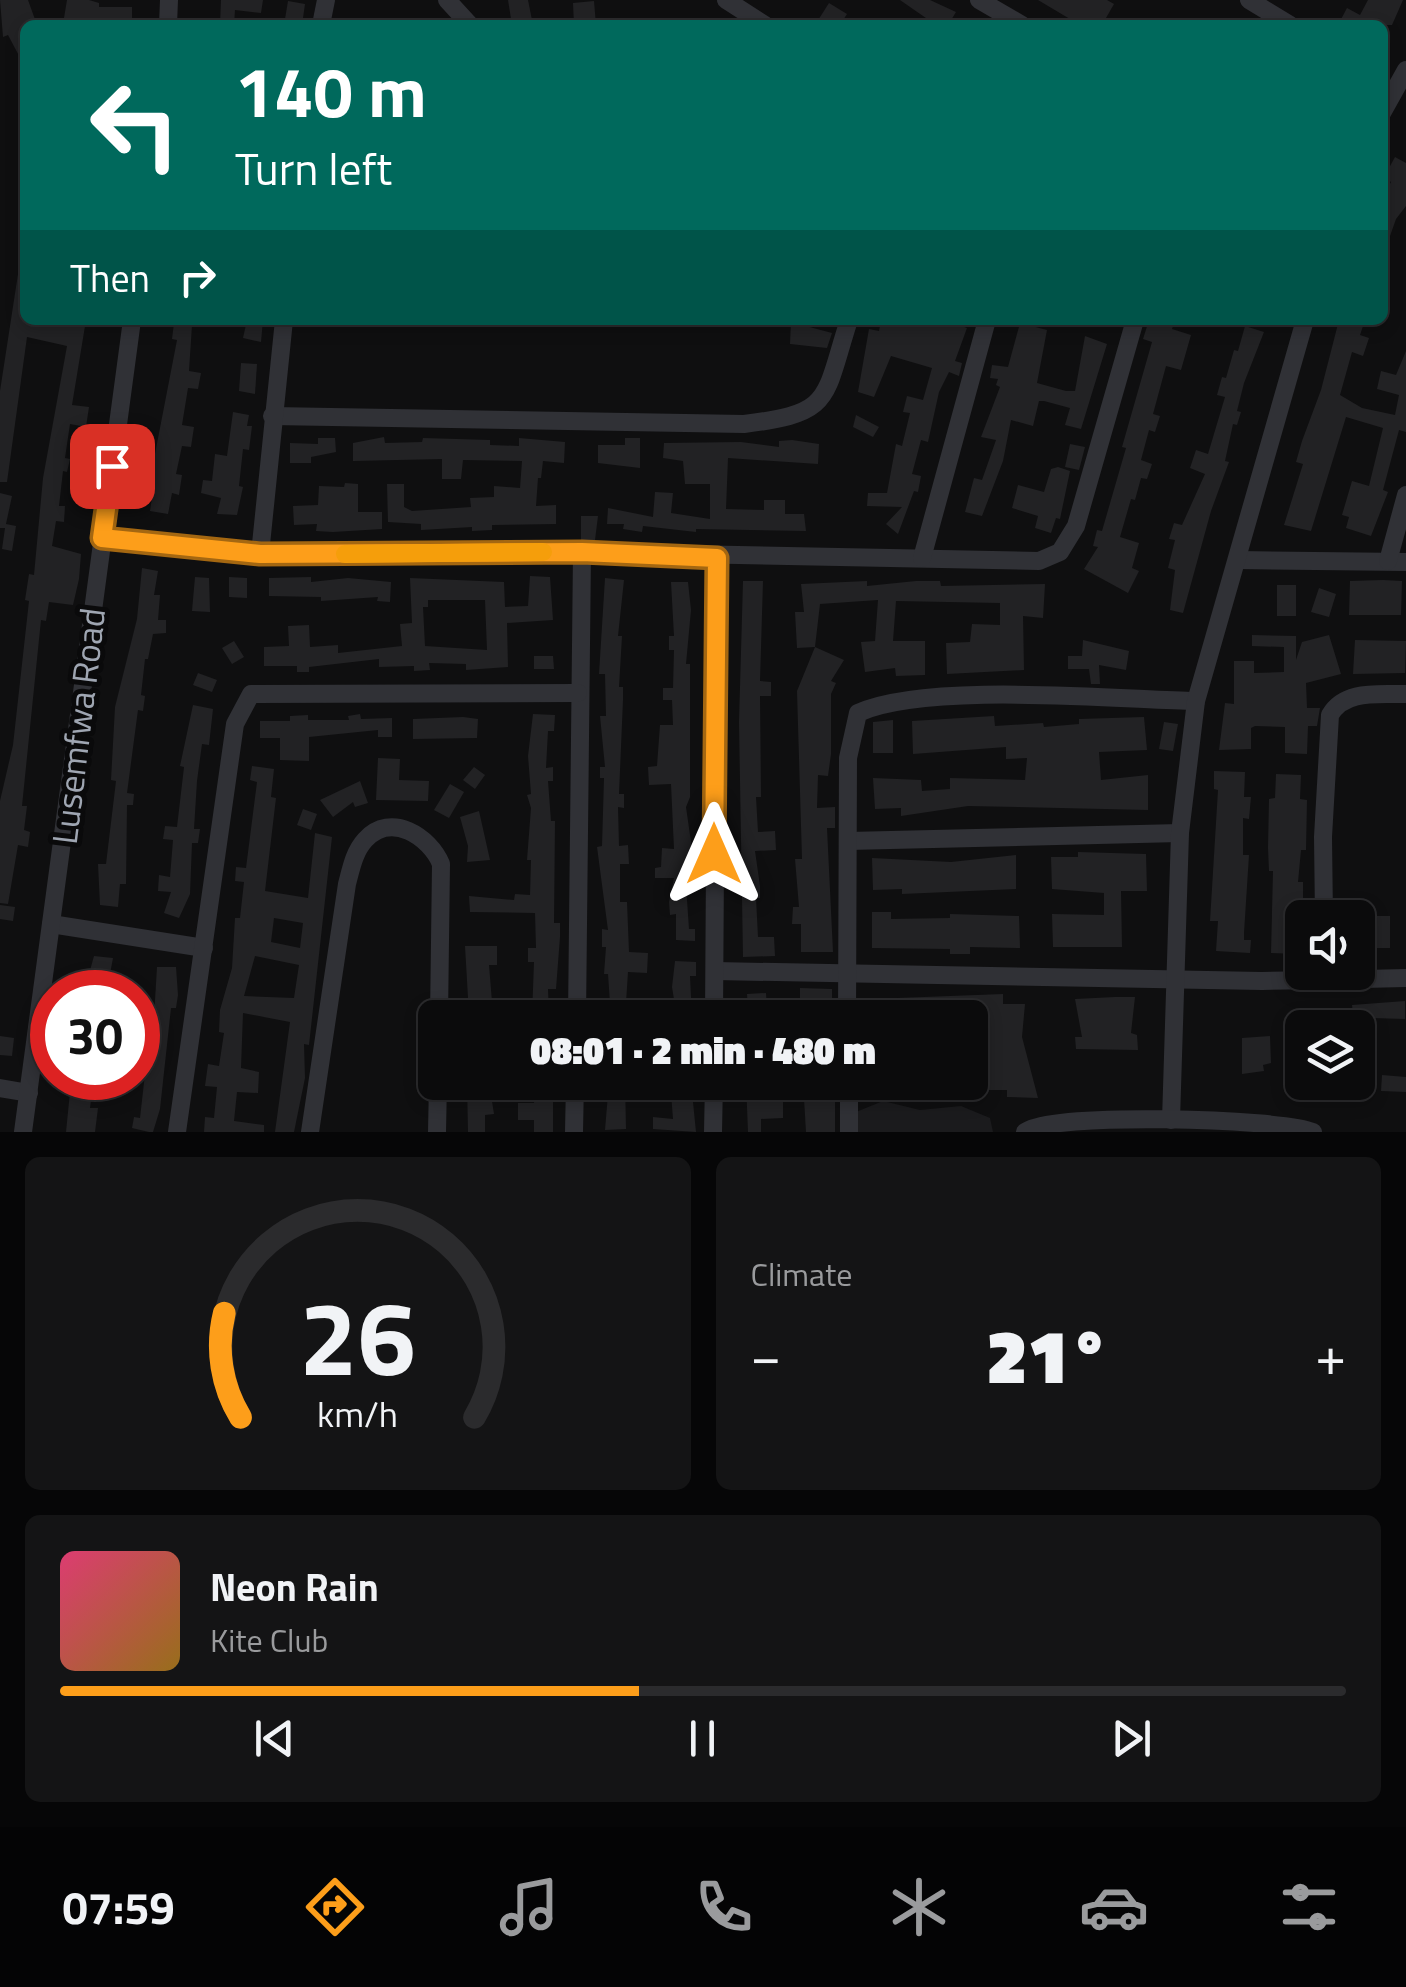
<!DOCTYPE html>
<meta charset="utf-8">
<style>
:root{--surface:#0b0b0c;--page:#141415;--text:#f1f3f6;--muted:#9a9b9d;--line:#2b2b2d;--accent:#fd9e1a}
body{margin:0;font-family:"Titillium Web",sans-serif;background:var(--page);color:var(--text);height:100vh;display:flex;flex-direction:column;font-size:38px;white-space:nowrap}
*{box-sizing:border-box;margin:0}
p{font-size:32px;color:var(--muted)}
.icon{flex:none;width:55px;height:55px;fill:none;stroke:currentColor;stroke-width:2;stroke-linecap:round;stroke-linejoin:round}
.map{position:relative;height:1132px;overflow:hidden}
.panel{display:flex;flex-direction:column;gap:25px;padding:25px;background:#060607;flex:1}
.panel>*{flex:none}
.guide{position:absolute;left:20px;top:20px;width:1368px;height:305px;border-radius:15px;box-shadow:0 5px 15px #0003,0 0 0 2px var(--line);background:#00695c;color:#fff;overflow:hidden}
.controls{position:absolute;left:1285px;top:900px;display:grid;gap:20px}
.controls a{display:grid;place-items:center;width:90px;height:90px;border-radius:15px;background:var(--surface);box-shadow:0 5px 15px #0003,0 0 0 2px var(--line);font-size:50px}
.speed{position:absolute;left:30px;top:970px;display:flex;gap:20px;font-size:50px;font-weight:700;text-align:center}
.speed>*{display:grid;place-content:center;width:130px;height:130px;border-radius:50%;background:var(--surface);box-shadow:0 5px 15px #0003,0 0 0 2px var(--line);line-height:1}
.speed .limit{border:15px solid #d22;background:#fff;color:#111}
.pin{position:absolute;display:grid;place-items:center;width:85px;height:85px;color:#fff;margin:-42px;border-radius:20px;box-shadow:0 5px 15px #0006}
.me{position:absolute;width:110px;margin:-55px;rotate:0deg;stroke-linejoin:round;filter:drop-shadow(0 0 8px #0008)}
.turn{display:flex;align-items:center;gap:35px;height:210px;padding:0 50px;font-size:45px}
.turn .icon{width:130px;height:130px;stroke-width:2.5}
.turn b{display:block;font-size:70px;line-height:85px}
.then{display:flex;align-items:center;height:95px;padding:0 50px;background:#0003;gap:20px;font-size:38px}
.big{font-size:75px;font-weight:800;line-height:1.1}
.panel .tile{flex:1;display:flex;flex-direction:column;justify-content:center;gap:15px;min-width:0;padding:0 35px;border-radius:15px;background:var(--page)}
.panel .dial{align-items:center;gap:0}
.dial svg{height:260px;overflow:visible;fill:none;stroke:var(--line);stroke-width:7;stroke-linecap:round;text-anchor:middle}
.dial text{fill:var(--text);stroke:none}
.song{display:flex;align-items:center;gap:30px}
.cover{width:120px;height:120px;border-radius:15px;background:linear-gradient(135deg,hsl(340 70% 55%),hsl(40 70% 35%))}
.played{height:10px;border-radius:5px;background:linear-gradient(90deg,var(--accent) 45%,var(--line) 45%)}
.keys{display:flex;justify-content:space-around;direction:ltr}
.heat{display:flex;justify-content:space-between;align-items:center;font-size:55px;direction:ltr}
.panel .tiles{flex:1;display:grid;gap:25px;grid-template-columns:1fr 1fr}
.tile:last-child{grid-column:span 2}
.trip{position:absolute;left:418px;top:1000px;width:570px;height:100px;border-radius:15px;background:var(--surface);box-shadow:0 5px 15px #0003,0 0 0 2px var(--line);font-weight:800;line-height:100px;text-align:center}
.tab-bar{display:flex;height:160px;justify-content:space-around;align-items:center;background:#040405;color:var(--muted)}
.tab-bar .icon{width:70px;height:70px}
.tab-bar .selected{color:var(--accent)}
.tab-bar b{font-size:45px;color:var(--text)}
.map>svg:first-child{display:block}
</style>
<div class="map">
<svg width="1406" height="1132" viewBox="0 0 1406 1132">
<rect width="100%" height="100%" fill="#0f0f10"/>
<!-- built -->
<path fill="#1b1b1d" d="M883 1101 920 1110 961 1106 990 1118 993 1132H855L856 1112Z"/>
<!-- building -->
<g fill="#222224" fill-rule="evenodd">
<path d="M0 0H28L37 25H25V67L8 35 3 37Z"/>
<path d="M67 0H89L99 3V7H132V24L64 18Z"/>
<path d="M221 0H263L261 13 235 10 234 25H220Z"/>
<path d="M508 0H528L533 25H512Z"/>
<path d="M900 0H930L956 12 948 25H936Z"/>
<path d="M1038 0H1107L1114 4 1102 25H1080Z"/>
<path d="M1368 0H1403L1392 25H1338L1347 8 1360 15Z"/>
<path d="M288 1 305 4 302 25H284Z"/>
<path d="M594 1 596 25H574L573 3Z"/>
<path d="M829 3 847 14 840 25H815Z"/>
<path d="M1395 157 1406 163V206L1396 219 1384 253 1382 198 1391 182 1384 177Z"/>
<path d="M20 261H25V320H86L72 405 89 407 86 427 70 424 65 458 70 459 67 472 63 471 59 506H65L64 522 56 521 52 546 81 554 79 579 73 605 49 602 46 621 41 620 22 806H27L24 830 30 832 28 847 18 845 8 904 0 903V801L13 745 29 601 25 600 29 574 34 575 43 478 67 346 27 337 7 482H0V391Z"/>
<path d="M247 320H263L261 342 243 338Z"/>
<path d="M881 320H944L967 328 955 361 962 363 959 376 949 372 939 392 928 442 921 440 912 474 921 476 918 492 914 491 898 534 886 524 902 507 867 506 868 493H887L896 444 902 446 910 413 903 412 907 396 923 400 932 368 891 356 874 397 858 392 869 329 879 331Z"/>
<path d="M1149 320H1175L1172 329 1191 335 1181 370 1166 366 1153 414 1160 416 1155 432 1149 430 1141 460 1152 464 1147 479 1141 478 1135 500 1131 499 1120 537 1139 543 1132 568 1139 571 1128 593 1084 569 1098 547 1093 546 1097 530 1102 531 1126 448 1122 447 1152 342 1143 339Z"/>
<path d="M1339 320H1365L1360 335 1369 338 1363 356 1352 352 1340 395 1362 408 1395 415 1399 395 1377 389 1381 371 1396 375 1406 351V432L1399 430 1383 490 1388 492 1371 536 1346 528 1349 517 1342 515 1352 481 1369 486 1383 428 1346 417 1311 531 1284 525 1303 464 1296 462 1302 441 1321 390Z"/>
<path d="M791 322 832 333 827 348 790 344Z"/>
<path d="M174 323 192 325 189 371 201 373 198 389 188 388 182 425 194 427 191 447 182 446 176 474 182 475 179 495 172 493 168 514 150 511 153 491 148 490 177 340 172 339Z"/>
<path d="M1020 323 1047 330 1037 383 1066 391H1075L1085 336 1107 344 1081 429 1065 425 1070 408 1044 401H1039L1033 426 1011 420 1003 461 982 516 965 512 974 478 982 480 996 440 981 437 1000 387 996 385 998 379 990 378 992 365 1008 367Z"/>
<path d="M1245 326 1264 332 1244 383 1237 411 1241 412 1237 425 1233 424 1225 461 1229 462 1211 511 1183 613 1170 610 1175 570 1168 568 1175 540 1169 539 1174 523 1182 525 1205 474 1190 468 1196 450 1208 454 1225 397 1217 395 1222 377 1226 378 1234 350 1238 351Z"/>
<path d="M241 363 257 364 255 394 239 391Z"/>
<path d="M233 412 249 415 247 426H252L249 450 243 449 239 486 243 487 237 515 217 514 221 498 201 493 203 480 212 481 215 454 227 456Z"/>
<path d="M856 415 879 427 873 437 853 427Z"/>
<path d="M384 437 385 443 422 442 423 438 490 440V445L519 446V438L565 442 564 463 543 461 541 478H538L536 506 556 505V524L492 525V530L472 531V527L421 530V524L388 522 387 484H404V507L412 511 471 507 470 498 494 497V486L520 488 522 461 463 460 461 479H442V459L353 461V443Z"/>
<path d="M318 438H335L336 452 311 457V463H290V443L318 444Z"/>
<path d="M625 438H640V468L598 463V445H625Z"/>
<path d="M792 440 819 444 818 464 728 458 726 509 764 510V500H785V514H804L806 531 696 529V532L643 526 642 532 623 529 624 524H607L608 508 653 517 655 492 673 493 671 513 710 519V484H685L683 461 663 458 664 443 741 442 779 447V441Z"/>
<path d="M1070 444 1085 447 1079 470 1065 467Z"/>
<path d="M1058 467 1070 471 1060 519 1056 518 1051 533 1035 528 1038 516 1012 508 1018 485 1044 492 1051 469Z"/>
<path d="M345 483 358 484V512H382V529L333 532 316 531 317 524 294 525 293 506 318 505 319 486 344 487Z"/>
<path d="M0 493 12 496 6 524 16 526 12 551 2 549 5 528H0Z"/>
<path d="M581 516H598L595 540H581Z"/>
<path d="M142 568 158 571 154 595H160L158 620H166V633L153 634 148 659H145L141 695 145 696 143 711 138 710 127 793 134 794 133 805H127L126 884H120L118 907 100 905 98 864H106L116 781 111 780 115 707 137 619Z"/>
<path d="M530 576 550 577 553 620 507 623 508 667 466 670V664L429 663 430 670 414 671V666L379 667V659L309 667V672H297V666H264V647L289 646 288 626 309 625 310 647 338 645V653L402 646 400 624 412 623 410 578 504 582 505 607 528 606ZM428 600H485L487 650 425 646 423 607H428Z"/>
<path d="M195 577 209 578 210 612 192 611Z"/>
<path d="M229 577 247 578V598L229 597Z"/>
<path d="M311 577V582L348 578 391 582 390 602 377 601 378 597 321 601V597L269 596V578Z"/>
<path d="M605 578 624 580 618 636H622L619 687H623V700L619 794H624V808L618 807 619 846 628 845 629 864H620V902H627L629 952 648 953 647 973 628 972 625 1018H611L608 974H604L606 947H602V929L608 930 597 847 602 846 604 778H600V767H605L600 716H606L605 674H599Z"/>
<path d="M1383 580 1402 581 1401 615H1349L1350 581Z"/>
<path d="M743 581H763L760 681 771 682V696H760L761 797H756L758 832 775 831 776 850 755 851 760 886V898H756L758 937H774L775 956 743 957 739 722Z"/>
<path d="M867 581V586L916 581H940L941 586 1045 584 1043 618 1023 616 1024 670 947 674 946 643 970 642 972 624 1000 625V603L896 601 893 641H925V675L896 676 895 668 865 672 861 642 875 641 878 600 820 604 815 647 844 660 831 681 836 683 831 694V754L828 776 818 775 817 808 835 807V828H827L833 952H801V924H792L793 907H799L795 859H802L797 691 815 647 797 648 795 612H804L801 584Z"/>
<path d="M671 582H688L691 610 686 664H690V797L686 807 692 849 686 885 689 929H695V941L676 940V914L670 915 669 902 674 878H655V868L661 867 662 848 674 849 671 784 649 785 648 767 657 766 660 725H673L672 700H663V688H673L674 650H669V636H674Z"/>
<rect x="1277" y="585" width="19" height="31"/>
<path d="M1319 588 1336 594 1329 617 1311 612Z"/>
<path d="M1252 635 1296 636V660L1302 642 1329 635 1341 674 1306 683 1307 708H1320L1317 726H1308L1307 754 1285 753V727L1255 726 1251 728V749L1219 750 1225 703 1234 704V661H1254V673L1284 672V647L1252 646Z"/>
<path d="M1083 640 1129 651 1126 670 1099 665 1100 684H1091L1089 669H1068V656H1082Z"/>
<path d="M1355 640 1406 641 1405 673 1353 674Z"/>
<path d="M234 641 244 657 232 664 222 648Z"/>
<path d="M534 656H553L554 669H534Z"/>
<path d="M198 673 217 680 212 692 193 685Z"/>
<path d="M193 705 213 709 209 745 202 744 197 781 194 829H200L198 843H192L190 894 179 918 164 913 171 892 158 891 159 875 170 877 173 840 163 839 165 826 177 827 184 767 180 766Z"/>
<path d="M360 714 361 719 392 718V737H378V730L309 737V761L280 760V738H260V721H290V716L308 715V720H349L348 716Z"/>
<path d="M533 714 555 715 554 731H548L546 768 553 767V781H548L551 821H555L554 923H560V937L556 989H548L549 1015 532 1016 534 962H528V948H536L535 913 470 912 469 896 514 900 515 894 530 895 531 860H527L531 808 527 795 531 794 528 756Z"/>
<path d="M994 716 995 726 1043 723 1044 727 1079 724V719L1144 717 1147 750 1099 752 1101 780 1148 775V810L968 806 901 816V808L875 809 873 778 921 780 922 791 950 789V778L1025 780 1027 758 1006 759V747L913 754 912 721Z"/>
<path d="M463 717 478 719 477 738 413 739V719Z"/>
<path d="M893 720V753H873V722Z"/>
<path d="M1164 722 1178 724 1173 751 1159 749Z"/>
<path d="M378 758 400 759 399 780 429 781 428 801 376 800Z"/>
<path d="M252 766 274 769 271 797 276 798 265 891 308 898 315 833 332 837 309 1045 304 1044 305 1078 294 1132H275L290 1022 243 1013 241 1068 259 1072 258 1093 237 1092 234 1121 264 1125V1132H204L205 1117 214 1118 217 1087 205 1086 208 1064 219 1066 224 1033 219 1032 220 1010 232 968 235 918H240L244 882 235 881 236 867 246 868 257 782 250 780ZM274 918 303 923 300 948 271 942ZM255 956 299 965 294 998 244 996Z"/>
<path d="M474 767 485 775 475 789 463 780Z"/>
<path d="M1214 771 1245 772 1244 797H1251L1249 819 1243 818V855H1249L1244 933V940H1251L1250 953 1216 951 1218 921H1210L1218 790 1214 789Z"/>
<path d="M1276 774 1301 775 1300 799 1307 800 1306 850H1301L1298 882H1303V918L1298 954 1271 953 1273 871H1269L1268 848 1269 799 1275 798Z"/>
<path d="M360 781 368 803 355 807 353 802 333 817 320 800Z"/>
<path d="M450 784 464 792 449 818 434 810Z"/>
<path d="M303 809 317 814 311 830 297 825Z"/>
<path d="M479 811 490 860 467 862 468 846 460 817Z"/>
<path d="M1078 852 1146 854 1147 891H1121L1122 947H1053L1052 914 1104 915V893L1052 889 1051 857H1078Z"/>
<path d="M1016 855V889L902 894V889L873 890 872 858 951 862Z"/>
<path d="M0 905 15 907 13 921 0 919Z"/>
<path d="M872 912H891V919L950 918V914L1019 916 1020 948 970 947V954H950V949L872 948Z"/>
<rect x="1367" y="916" width="23" height="32"/>
<path d="M465 946H497V965H489L493 1014 469 1015Z"/>
<path d="M94 956 113 958 110 974 104 973 101 992H84Z"/>
<path d="M675 961 696 962V976H690L692 1018H677L672 987Z"/>
<path d="M157 967H176L178 995 176 1008H171L160 1109 153 1132H149L132 1128 134 1117 140 1118 147 1056 138 1055 140 1040 148 1042 150 1017H154Z"/>
<path d="M800 988 832 989V1007L800 1006Z"/>
<path d="M766 993 767 1008 748 1009 747 994Z"/>
<path d="M1003 994V1004H1025L1022 1037 1038 1098 1007 1097V1090H970V1018H871V999Z"/>
<path d="M1115 997H1135L1131 1033 1137 1035 1138 1050 1076 1049 1075 1037H1082L1075 999Z"/>
<path d="M1405 1001V1019L1372 1018 1365 1065H1358L1352 1005Z"/>
<path d="M0 1036 14 1038 12 1056 0 1055Z"/>
<path d="M1270 1036 1271 1063 1263 1065 1264 1071 1242 1074V1038Z"/>
<path d="M1382 1075 1406 1077V1092L1381 1091Z"/>
<path d="M71 1082 93 1086 90 1108H98L95 1132H66Z"/>
<path d="M467 1082H489L494 1114 485 1115V1132H468Z"/>
<path d="M535 1082H553V1132H534V1120H518V1103H534Z"/>
<path d="M609 1082H625L626 1129 605 1130Z"/>
<path d="M746 1082H761L760 1096 783 1095V1118L761 1119V1132H748Z"/>
<path d="M803 1082H835V1132H806Z"/>
<path d="M692 1092 696 1132 653 1129V1117L673 1119 671 1093Z"/>
</g>
<g fill="none" stroke-linecap="round" stroke-linejoin="round">
<!-- minor -->
<g stroke="#303136" stroke-width="18">
<path d="M447 0 470 25"/>
<path d="M726 0 765 25"/>
<path d="M979 0 1022 25"/>
<path d="M1249 0 1290 25"/>
<path d="M168 25 169 0"/>
<path d="M321 25 326 0"/>
<path d="M1382 113 1406 70"/>
<path d="M272 416 744 424C834 413 823 400 849 320"/>
<path d="M102 538 260 554 582 552 1039 561 1060 552 1076 526 1135 320"/>
<path d="M260 554 284 320"/>
<path d="M922 558 987 320"/>
<path d="M1238 560 1406 562"/>
<path d="M1388 561 1406 495"/>
<path d="M848 841 1180 833"/>
<path d="M1324 918 1323 837 1330 715C1345 689 1379 695 1406 694"/>
<path d="M51 924 204 948"/>
<path d="M715 971 1262 981 1320 980V972"/>
<path d="M1320 980 1406 978"/>
<path d="M577 1018 582 552"/>
<path d="M714 1018 717 557"/>
<path d="M847 1018 848 758 858 713C925 682 1114 699 1196 701"/>
<path d="M849 1082V1132"/>
<path d="M0 1088 29 1093"/>
<path d="M1171 1120 1180 833 1196 701 1305 320"/>
<path d="M23 1132 132 320"/>
<path d="M177 1132 235 724 251 694 578 693"/>
<path d="M310 1132 347 884C351 869 354 852 365 840 391 811 430 837 441 864L439 1018"/>
<path d="M437 1132 438 1082"/>
<path d="M574 1132 575 1082"/>
<path d="M713 1132 714 1082"/>
<path d="M1025 1132C1049 1112 1280 1118 1313 1132"/>
</g>
</g>
<g fill="none" stroke-linecap="round" stroke-linejoin="round">
<defs>
<path id="route" d="M112 466 102 538 260 554 582 552 717 558 714 854"/>
</defs>
<!-- route casing -->
<use href="#route" stroke="#a46711" stroke-width="25"/>
<!-- route -->
<use href="#route" stroke="#fd9e1a" stroke-width="18"/>
<!-- slow -->
<path stroke="#f59e0b" stroke-width="18" d="M345 554 543 552"/>
</g>
<g text-anchor="middle" dominant-baseline="central" stroke-width="10" stroke-linejoin="round" paint-order="stroke">
<!-- street labels -->
<g font-size="35" fill="#9fa6b2" stroke="#0a0a0b">
<text transform="translate(78 726) rotate(-83)">Lusemfwa Road</text>
</g>
</g>
</svg>
<div class="controls">
<a><svg class="icon" aria-label="sound" viewBox="0 0 24 24"><path d="M4 9h4l5-4v14l-5-4H4zM17 9q2 3 0 6"/></svg></a>
<a><svg class="icon" aria-label="layers" viewBox="0 0 24 24"><path d="M12 4l9 5-9 5-9-5zM3 14l9 5 9-5"/></svg></a>
</div>
<div class="speed"><div class="limit">30</div></div>
<div class="pin" style="left:112px;top:466px;background:#d93025"><svg class="icon" aria-label="arrive" viewBox="0 0 24 24"><path d="M6 21V4h12l-3 4 3 4H6"/></svg></div>
<svg class="me" style="left:714px;top:854px" viewBox="-20 -20 40 40"><path d="M0-17L14 15 0 8-14 15z" fill="#fd9e1a" stroke="#fff" stroke-width="4"/></svg>
<div class="trip">08:01 · 2 min · 480 m</div>
<div class="guide">
<div class="turn"><svg class="icon" aria-label="left" viewBox="0 0 24 24"><path d="M17 20v-9H6M10 6l-5 5 5 5"/></svg><div><b>140 m</b>Turn left</div></div>
<div class="then">Then<svg class="icon" aria-label="right" viewBox="0 0 24 24"><path d="M7 20v-9h11M14 6l5 5-5 5"/></svg></div>
</div>
</div>
<section class="panel">
<div class="tiles">
<div class="tile dial"><svg viewBox="0 0 100 80">
<path d="M14 69A42 42 0 1 1 86 69"/>
<path d="M14 69A42 42 0 0 1 9 37" stroke="#fd9e1a"/>
<text x="50" y="56" font-size="32" font-weight="700">26</text>
<text x="50" y="72" font-size="11">km/h</text>
</svg></div>
<div class="tile"><p>Climate</p>
<div class="heat"><a>−</a><b class="big">21°</b><a>+</a></div>
</div>
<div class="tile">
<div class="song"><i class="cover"></i><div><b>Neon Rain</b><p>Kite Club</p></div></div>
<div class="played"></div>
<div class="keys"><svg class="icon" aria-label="previous" viewBox="0 0 24 24"><path d="M18 5L8 12l10 7zM5 5v14"/></svg><svg class="icon" aria-label="pause" viewBox="0 0 24 24"><path d="M8 5v14M16 5v14"/></svg><svg class="icon" aria-label="next" viewBox="0 0 24 24"><path d="M6 5l10 7-10 7zM19 5v14"/></svg></div>
</div>
</div>
</section>
<nav class="tab-bar">
<b>07:59</b>
<svg class="icon selected" aria-label="directions" viewBox="0 0 24 24"><path d="M12 3l9 9-9 9-9-9zM9 14v-3h6M13 9l2 2-2 2"/></svg>
<svg class="icon" aria-label="music" viewBox="0 0 24 24"><path d="M9 18V5l10-2v13"/><circle cx="6" cy="18" r="3"/><circle cx="16" cy="16" r="3"/></svg>
<svg class="icon" aria-label="phone" viewBox="0 0 24 24"><path d="M5 4h4l2 5-3 2q2 4 5 5l2-3 5 2v4C11 20 4 13 5 4z"/></svg>
<svg class="icon" aria-label="climate" viewBox="0 0 24 24"><path d="M12 3v18M4 7l16 10M4 17L20 7"/></svg>
<svg class="icon" aria-label="car" viewBox="0 0 24 24"><path d="M5 17H2v-5l4-1 3-4h7l3 4 3 1v5h-3M9 17h6M6 11h13"/><circle cx="7" cy="17" r="2"/><circle cx="17" cy="17" r="2"/></svg>
<svg class="icon" aria-label="filters" viewBox="0 0 24 24"><path d="M4 7h16M4 17h16"/><circle cx="9" cy="7" r="2"/><circle cx="15" cy="17" r="2"/></svg>
</nav>
